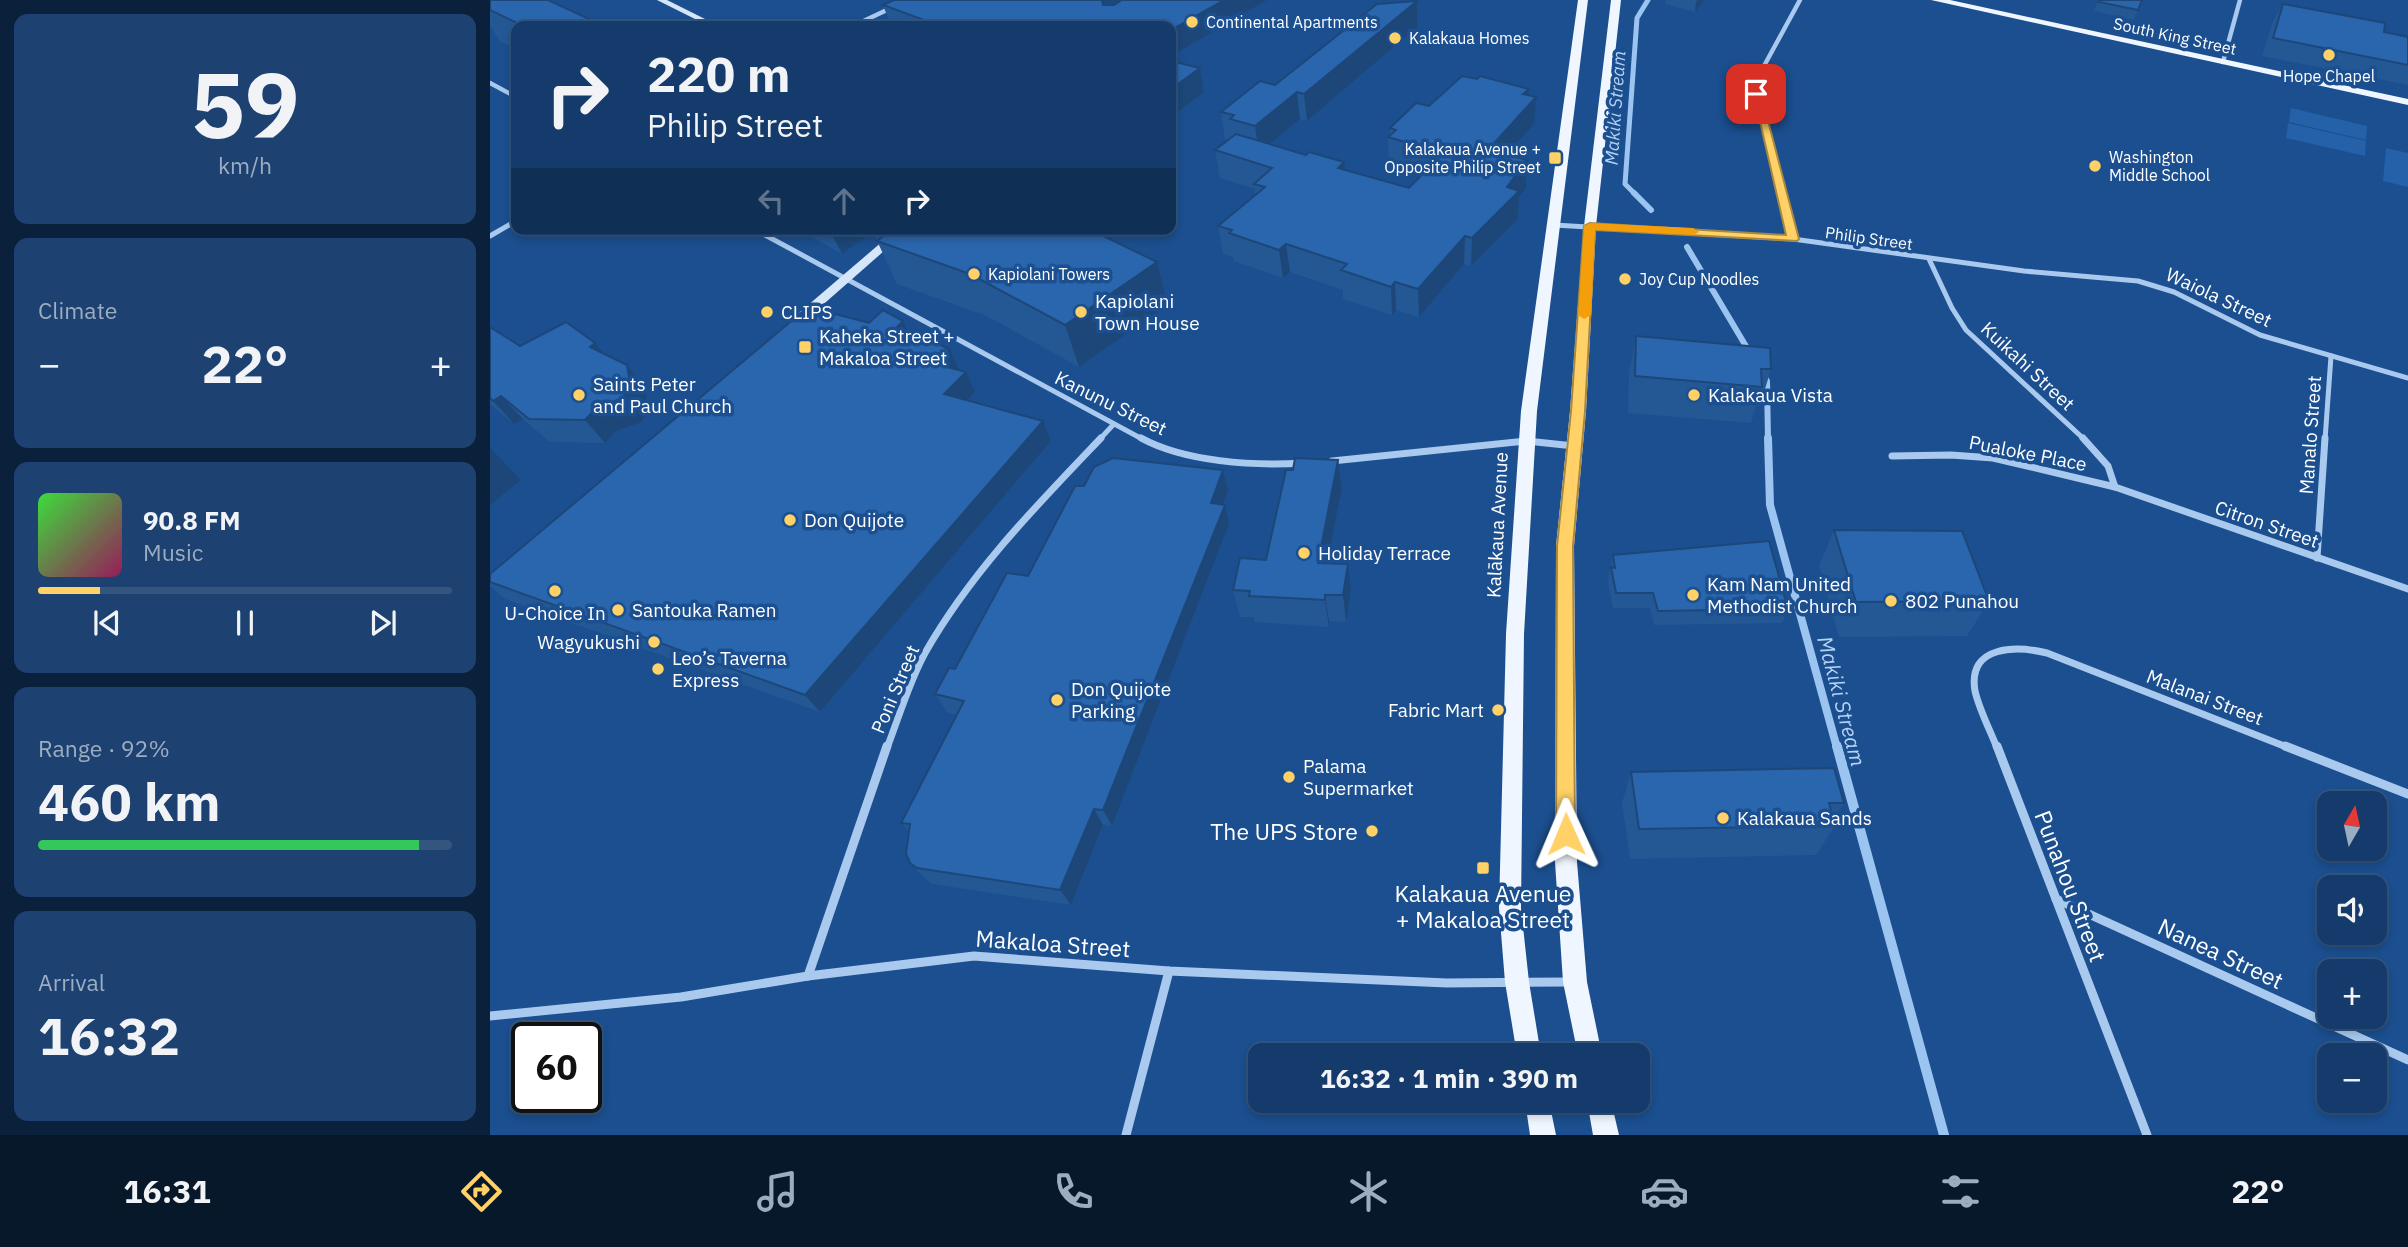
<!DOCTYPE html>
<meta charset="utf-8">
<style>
:root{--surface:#143b6b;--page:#1d4271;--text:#f1f3f6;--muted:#9dadc1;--line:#33557e;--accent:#ffd166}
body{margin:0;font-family:"IBM Plex Sans",sans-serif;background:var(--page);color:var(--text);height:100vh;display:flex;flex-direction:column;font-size:26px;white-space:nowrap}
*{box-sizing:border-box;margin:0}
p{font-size:23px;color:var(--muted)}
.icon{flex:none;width:38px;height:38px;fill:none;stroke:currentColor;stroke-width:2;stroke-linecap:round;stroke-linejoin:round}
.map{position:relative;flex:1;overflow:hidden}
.sheet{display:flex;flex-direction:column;gap:14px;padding:14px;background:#0b203b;width:490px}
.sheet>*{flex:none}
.hud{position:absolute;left:21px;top:21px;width:665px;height:214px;border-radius:14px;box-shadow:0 4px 10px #0003,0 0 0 2px var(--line);background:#143b6b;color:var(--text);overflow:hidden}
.needle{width:46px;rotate:9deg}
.buttons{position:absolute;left:1827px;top:791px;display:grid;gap:14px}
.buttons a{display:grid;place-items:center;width:70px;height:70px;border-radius:14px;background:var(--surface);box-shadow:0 4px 10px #0003,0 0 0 2px var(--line);font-size:35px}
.speed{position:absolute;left:21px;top:1022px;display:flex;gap:14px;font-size:35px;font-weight:700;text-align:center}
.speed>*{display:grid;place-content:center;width:91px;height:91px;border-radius:50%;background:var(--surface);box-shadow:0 4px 10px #0003,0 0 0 2px var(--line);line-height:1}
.speed .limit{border:4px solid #111;border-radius:10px;background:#fff;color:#111}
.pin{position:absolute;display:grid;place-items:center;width:60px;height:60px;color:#fff;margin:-30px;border-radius:14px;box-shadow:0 4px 10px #0006}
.me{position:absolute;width:77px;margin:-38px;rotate:359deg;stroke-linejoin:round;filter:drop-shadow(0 0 5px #0008)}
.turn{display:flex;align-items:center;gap:24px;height:147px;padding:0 21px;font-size:32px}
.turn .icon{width:91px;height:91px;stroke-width:2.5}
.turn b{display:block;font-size:49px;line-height:60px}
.lanes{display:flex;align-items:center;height:66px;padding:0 21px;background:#0003;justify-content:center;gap:35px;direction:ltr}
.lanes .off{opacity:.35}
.big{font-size:52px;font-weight:700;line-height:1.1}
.sheet .card{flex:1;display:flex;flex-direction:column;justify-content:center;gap:10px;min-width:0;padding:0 24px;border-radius:14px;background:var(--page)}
.sheet .dial{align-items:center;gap:0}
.dial b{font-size:91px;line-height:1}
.song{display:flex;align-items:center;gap:21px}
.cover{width:84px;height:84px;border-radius:10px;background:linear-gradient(135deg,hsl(120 70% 55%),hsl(330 70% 35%))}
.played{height:7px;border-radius:4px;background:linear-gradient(90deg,var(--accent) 15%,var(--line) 15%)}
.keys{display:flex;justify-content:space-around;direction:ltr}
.heat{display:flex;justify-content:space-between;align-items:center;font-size:38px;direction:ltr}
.charge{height:10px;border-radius:5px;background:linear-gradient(90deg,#34c759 92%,var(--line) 0)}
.trip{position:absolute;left:758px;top:1043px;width:402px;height:70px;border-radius:14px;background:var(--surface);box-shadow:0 4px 10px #0003,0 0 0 2px var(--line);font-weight:700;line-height:70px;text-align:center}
.tab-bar{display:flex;height:112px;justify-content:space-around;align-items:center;background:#08182b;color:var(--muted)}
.tab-bar .icon{width:49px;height:49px}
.tab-bar .on{color:var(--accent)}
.tab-bar b{font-size:32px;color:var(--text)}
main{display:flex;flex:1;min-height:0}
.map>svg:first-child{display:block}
</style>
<main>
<section class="sheet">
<div class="card dial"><b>59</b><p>km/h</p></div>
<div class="card"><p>Climate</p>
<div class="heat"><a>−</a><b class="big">22°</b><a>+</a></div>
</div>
<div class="card">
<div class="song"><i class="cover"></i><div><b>90.8 FM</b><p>Music</p></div></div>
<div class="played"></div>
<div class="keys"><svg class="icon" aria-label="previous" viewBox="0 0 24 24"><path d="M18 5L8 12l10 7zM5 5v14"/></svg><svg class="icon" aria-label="pause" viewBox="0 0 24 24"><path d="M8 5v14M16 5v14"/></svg><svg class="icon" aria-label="next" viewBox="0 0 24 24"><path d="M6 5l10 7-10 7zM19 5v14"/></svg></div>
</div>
<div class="card"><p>Range · 92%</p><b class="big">460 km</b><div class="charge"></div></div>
<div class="card"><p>Arrival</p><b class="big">16:32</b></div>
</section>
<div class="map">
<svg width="1918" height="1135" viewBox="0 0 1918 1135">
<rect width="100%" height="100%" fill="#1b4f8f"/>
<!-- green -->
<g fill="#2461a8">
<path d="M1801 108 1877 126 1876 140 1799 122Z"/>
<path d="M1798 123 1876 141 1875 156 1796 138Z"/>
<path d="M1896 148 1918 153V187L1893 181Z"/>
</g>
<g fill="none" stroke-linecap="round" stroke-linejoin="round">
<!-- stream-far3 -->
<path stroke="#9cc4f0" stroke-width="5" d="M1146 195 1135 184 1147 18 1158 0"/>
<!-- stream-far2 -->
<g stroke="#9cc4f0" stroke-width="6">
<path d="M1144 193 1161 210"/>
<path d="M1197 247 1260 353"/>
<path d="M1274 376 1277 381 1278 440"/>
</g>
<!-- stream-far1 -->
<path stroke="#9cc4f0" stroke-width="8" d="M1278 438 1280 505 1347 748"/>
<!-- stream -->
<path stroke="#9cc4f0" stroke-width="10" d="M1347 746 1454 1135"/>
<!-- street-far3 -->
<g stroke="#a9c9ee" stroke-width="4.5">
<path d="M363 26 418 0"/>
<path d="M1733 62 1750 0"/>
<path d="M0 83 26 97"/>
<path d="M1292 195 1266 94 1268 77 1310 0"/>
</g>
<!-- street-far2 -->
<g stroke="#a9c9ee" stroke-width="5">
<path d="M1291 193 1303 239"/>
<path d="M1064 225 1303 239 1534 271 1648 281 1684 292 1770 335 1918 378"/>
<path d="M264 229 654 440"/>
<path d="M0 236 26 221"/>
<path d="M1439 259 1462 308 1476 330 1595 440"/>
<path d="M609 440 623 425"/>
<path d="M1835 440 1841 356"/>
</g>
<!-- street-far1 -->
<g stroke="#a9c9ee" stroke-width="7">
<path d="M651 438C695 462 763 466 813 463"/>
<path d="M1593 438 1618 466 1625 487"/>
<path d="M1402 456 1461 455 1503 458 1625 487 1918 589"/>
<path d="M842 461 1037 441 1084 446"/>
<path d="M1827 558 1835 438"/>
<path d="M397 748C409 717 419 682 435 653 481 572 547 505 611 438"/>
<path d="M1507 748C1500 730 1489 709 1485 691 1477 644 1528 646 1557 653L1799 748"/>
</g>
<!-- street -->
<g stroke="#a9c9ee" stroke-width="9">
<path d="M1507 746 1657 1135"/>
<path d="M1795 746 1918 794"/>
<path d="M1566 899 1918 1060"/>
<path d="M318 976 397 746"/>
<path d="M0 1016 191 997 318 976 484 956 679 971 957 983 1079 982"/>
<path d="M636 1135 679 971"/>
</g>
<!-- secondary -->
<g fill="#d6e6fa" fill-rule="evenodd">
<path d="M167 0H177L229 26H219Z"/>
<path d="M407 229H419L311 324H303V318Z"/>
</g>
<!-- primary -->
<g fill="#f0f6ff" fill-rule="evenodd">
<path d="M1088 0H1098L1047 411 1034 634 1031 908 1039 982 1051 1055H1027L1015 982 1009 908 1016 634 1031 411Z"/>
<path d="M1121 0H1131L1106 226 1096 411 1084 546 1087 862 1097 982 1112 1055H1088L1073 982 1065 862 1066 546 1080 411 1094 226Z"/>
<path d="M1441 0H1460L1918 99V105Z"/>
<path d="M1035 1101H1059L1066 1135H1040Z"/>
<path d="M1097 1101H1121L1129 1135H1103Z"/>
</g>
</g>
<!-- wall -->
<g fill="#245895">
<path d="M0 0 103 21 148 26H26V49L10 41 0 26Z"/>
<path d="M777 0 681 26H401L393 5Z"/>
<path d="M1176 0H1215L1205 12 1175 4Z"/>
<path d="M1609 0 1648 10 1643 20 1604 11Z"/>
<path d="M927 1V27L817 121 810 119 780 144 855 170 919 188 933 174 899 165 898 137 900 135V128L987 79 1039 89 1038 95 1044 124 1017 155 1037 160 1036 188 1029 197 1028 219 981 266 974 264 929 317 906 310 902 315 853 299V290L800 272 793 278 744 261 743 257 733 254 728 226 765 194V189L730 178 725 150 739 140 735 139 731 112 785 85Z"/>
<path d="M1793 4 1894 32 1918 37V85L1772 56 1783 21Z"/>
<path d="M308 229H599L667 262 678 305 589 367 497 316 407 284 383 232 352 254Z"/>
<path d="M0 327 30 346 105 343 114 354 155 388 158 407 152 422 126 431 115 443 60 442 33 419 24 424 0 404Z"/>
<path d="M419 333 469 370 485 392 477 401 553 421 561 441 330 712 15 599 0 586V574Z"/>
<path d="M1146 336 1281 369 1270 406H1266L1261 423 1138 413 1139 373Z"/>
<path d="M848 460 852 488 837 563 858 564 861 591 856 622 839 621V627L765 622 764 617H750L743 590 776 560 803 470Z"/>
<path d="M733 470 738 490 732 505H735L739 524 622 826 613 825 581 905 442 884 434 878 420 863 419 832 411 823 467 715 457 712 445 694 538 576 594 486Z"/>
<path d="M1344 530 1499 601 1477 636 1349 637 1329 566Z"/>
<path d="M1123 555 1298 609 1292 623 1164 625 1160 608H1123L1118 582Z"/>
<path d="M1141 772 1354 803 1343 820 1345 826 1326 855 1140 859 1132 803Z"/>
</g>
<!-- shaded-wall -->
<g fill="#1d4779">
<path d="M613 0H642L618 24 612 1Z"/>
<path d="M734 0H777L681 56V30Z"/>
<path d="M1208 0H1215L1205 12 1206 2Z"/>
<path d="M927 1V27L817 121 814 94Z"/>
<path d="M710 68 714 92 681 117V89Z"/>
<path d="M1039 89 1038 106 1046 97 1044 124 997 177 998 150 1033 94Z"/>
<path d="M807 92 810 119 769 153 765 126Z"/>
<path d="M1037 160 1036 188 1029 197 1028 219 981 266 982 238 1017 187Z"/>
<path d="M854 162 856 189 848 168Z"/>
<path d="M339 229H382L383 232 352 254Z"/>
<path d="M975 236 974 264 929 317 928 289Z"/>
<path d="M796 244 800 272 793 278 789 250Z"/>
<path d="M667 262 678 305 589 367 575 325Z"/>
<path d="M905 282 906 310 902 315 901 287Z"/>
<path d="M413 321 423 341 405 329Z"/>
<path d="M105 343 124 366 100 347Z"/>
<path d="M460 350 469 370 445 364Z"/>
<path d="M137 365 155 388 158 407 152 422 126 431 115 443 95 420Z"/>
<path d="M476 372 485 392 464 414 454 394Z"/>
<path d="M11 396 33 419 24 424 3 401Z"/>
<path d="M553 421 561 441 330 712 315 695Z"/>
<path d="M0 448 31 480 0 505Z"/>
<path d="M848 460 852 488 832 589 828 563Z"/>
<path d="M733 470 738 490 726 523 721 503Z"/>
<path d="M735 505 739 524 622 826 613 810Z"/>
<path d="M858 564 861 591 856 622 853 595Z"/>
<path d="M835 595 839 621V627L835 600Z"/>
<path d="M604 809 613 825 581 905 570 890Z"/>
</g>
<!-- building -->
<g fill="#2a66ad" stroke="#1d4779" stroke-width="2">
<path d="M0 0H58L103 21 108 19 148 26H33L0 10Z"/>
<path d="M404 0H613L612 1 613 5H624L632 0H734L681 30V26H450L393 5Z"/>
<path d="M1609 0H1652L1648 10 1609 2Z"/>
<path d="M927 1 814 94 807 92 765 126 740 119 744 115 731 112 770 81 785 85 887 4Z"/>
<path d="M1793 4 1895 23 1894 32 1918 37V65L1783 38Z"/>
<path d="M681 61 710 68 681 89Z"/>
<path d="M972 76 987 79 990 76 1039 89 1033 94 1046 97 998 150 1037 160 1017 187 1029 191 982 238 975 236 928 289 905 282 901 287 851 270 857 264 796 244 789 250 739 233 742 230 728 226 775 187 764 184 782 168 725 150 746 134 816 155 819 152 854 162 848 168 919 188 953 153 898 137 906 130 900 128 926 103 939 106Z"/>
<path d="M382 229H599L667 262 575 325 480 274 387 241 396 234Z"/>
<path d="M318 307 379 323 393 310 413 321 405 329 438 338 460 350 445 364 476 372 454 394 553 421 315 695 0 582V574Z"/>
<path d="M76 322 105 343 100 347 137 365 140 384 133 398 106 408 95 420 39 419 11 396 3 401 0 398V327L30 346Z"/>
<path d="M1146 336 1280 348 1281 369H1271L1272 387 1145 376Z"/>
<path d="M623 458 733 470 721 503 735 505 613 810 604 809 570 890 427 868 420 863 416 854 420 824 411 823 474 701 445 694 459 668 465 669 517 573 538 576 585 486H594L604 467Z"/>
<path d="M805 458 848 460 828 563 858 564 853 595H835V600L759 596 760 591 743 590 750 558 776 560 796 470H803Z"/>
<path d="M1344 530 1472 531 1499 601 1366 602Z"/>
<path d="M1279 541 1298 609 1168 611 1163 593H1126L1121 567 1125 568 1123 555Z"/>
<path d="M1344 768 1354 803H1339L1345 826 1149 829 1141 772Z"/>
</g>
<!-- route -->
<path fill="#ffd166" stroke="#a68842" stroke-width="2" d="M1263 91 1271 94 1309 239 1307 241 1105 230 1095 411 1083 546 1085 834 1082 841 1076 843 1069 841 1066 834 1067 546 1081 411 1094 226 1100 223 1296 235Z"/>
<!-- slow -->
<path fill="#f59e0b" d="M1100 223 1203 228 1209 232 1203 235 1105 230 1101 315 1094 319 1088 315 1094 226Z"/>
<!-- markers -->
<g fill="#ffd166" stroke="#1b4f8f" stroke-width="2.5">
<circle cx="702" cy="22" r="7"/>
<circle cx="905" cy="38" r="7"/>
<circle cx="1839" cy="55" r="7"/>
<rect x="1058" y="151" width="14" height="14" rx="3.5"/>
<circle cx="1605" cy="166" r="7"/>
<circle cx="484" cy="274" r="7"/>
<circle cx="1135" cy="279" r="7"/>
<circle cx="277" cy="312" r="7"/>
<circle cx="591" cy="312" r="7"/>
<rect x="308" y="340" width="14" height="14" rx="3.5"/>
<circle cx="89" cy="395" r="7"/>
<circle cx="1204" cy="395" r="7"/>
<circle cx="300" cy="520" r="7"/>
<circle cx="814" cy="553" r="7"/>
<circle cx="65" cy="591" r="7"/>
<circle cx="1203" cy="595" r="7"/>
<circle cx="1401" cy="601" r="7"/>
<circle cx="128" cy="610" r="7"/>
<circle cx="164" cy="642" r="7"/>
<circle cx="168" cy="669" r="7"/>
<circle cx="567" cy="700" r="7"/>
<circle cx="1008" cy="710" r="7"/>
<circle cx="799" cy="777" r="7"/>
<circle cx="1233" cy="818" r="7"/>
<circle cx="882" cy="831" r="7"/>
<rect x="986" y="861" width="14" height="14" rx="3.5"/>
</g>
<g text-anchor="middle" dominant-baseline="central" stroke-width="7" stroke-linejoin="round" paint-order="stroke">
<!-- far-poi labels -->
<g font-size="16" fill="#fff" stroke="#1b4f8f" text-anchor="start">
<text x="716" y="22">Continental Apartments</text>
<text x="919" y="38">Kalakaua Homes</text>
<text x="1839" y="76" text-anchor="middle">Hope Chapel</text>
<text x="1051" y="149" text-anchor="end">Kalakaua Avenue +<tspan x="1051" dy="18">Opposite Philip Street</tspan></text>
<text x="1619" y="157">Washington<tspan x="1619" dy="18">Middle School</tspan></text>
<text x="498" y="274">Kapiolani Towers</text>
<text x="1149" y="279">Joy Cup Noodles</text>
</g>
<!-- far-street labels -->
<g font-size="16" fill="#fff" stroke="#1b4f8f">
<text transform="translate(1685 36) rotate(12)">South King Street</text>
<text transform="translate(1379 238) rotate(8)">Philip Street</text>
</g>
<!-- far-water labels -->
<g font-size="18" font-style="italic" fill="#b5d3f5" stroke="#1b4f8f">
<text transform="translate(1125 108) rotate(-86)">Makiki Stream</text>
</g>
<!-- street labels -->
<g font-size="19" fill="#fff" stroke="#1b4f8f">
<text transform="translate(1729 297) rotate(25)">Waiola Street</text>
<text transform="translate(1538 366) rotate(43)">Kuikahi Street</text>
<text transform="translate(621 403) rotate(26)">Kanunu Street</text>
<text transform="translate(1820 435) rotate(-86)">Manalo Street</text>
<text transform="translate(1538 453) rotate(11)">Pualoke Place</text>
<text transform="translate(1777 524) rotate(19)">Citron Street</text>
<text transform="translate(1007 525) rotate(-87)">Kalākaua Avenue</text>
<text transform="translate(405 689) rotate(-67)">Poni Street</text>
<text transform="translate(1715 697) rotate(21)">Malanai Street</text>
</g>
<!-- poi labels -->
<g font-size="19" fill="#fff" stroke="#1b4f8f" text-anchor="start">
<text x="605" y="301">Kapiolani<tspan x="605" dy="22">Town House</tspan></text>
<text x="291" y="312">CLIPS</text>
<text x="329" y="336">Kaheka Street +<tspan x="329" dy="22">Makaloa Street</tspan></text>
<text x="103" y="384">Saints Peter<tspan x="103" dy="22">and Paul Church</tspan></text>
<text x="1218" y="395">Kalakaua Vista</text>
<text x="314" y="520">Don Quijote</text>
<text x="828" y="553">Holiday Terrace</text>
<text x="1217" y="584">Kam Nam United<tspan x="1217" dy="22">Methodist Church</tspan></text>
<text x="1415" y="601">802 Punahou</text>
<text x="142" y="610">Santouka Ramen</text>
<text x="65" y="613" text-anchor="middle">U-Choice In</text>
<text x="150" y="642" text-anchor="end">Wagyukushi</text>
<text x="182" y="658">Leo’s Taverna<tspan x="182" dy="22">Express</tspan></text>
<text x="581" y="689">Don Quijote<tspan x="581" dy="22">Parking</tspan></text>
<text x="994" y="710" text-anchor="end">Fabric Mart</text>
<text x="813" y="766">Palama<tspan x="813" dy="22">Supermarket</tspan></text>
<text x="1247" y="818">Kalakaua Sands</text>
</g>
<!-- water labels -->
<g font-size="21" font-style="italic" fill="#b5d3f5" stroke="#1b4f8f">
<text transform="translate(1352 701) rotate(75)">Makiki Stream</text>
</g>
<!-- near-poi labels -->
<g font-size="23" fill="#fff" stroke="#1b4f8f" text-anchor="end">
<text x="868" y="831">The UPS Store</text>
<text x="993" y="893" text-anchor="middle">Kalakaua Avenue<tspan x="993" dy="26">+ Makaloa Street</tspan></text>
</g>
<!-- near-street labels -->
<g font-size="23" fill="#fff" stroke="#1b4f8f">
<text transform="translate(1581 886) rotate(69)">Punahou Street</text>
<text transform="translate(563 943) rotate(4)">Makaloa Street</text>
<text transform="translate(1731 953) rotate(25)">Nanea Street</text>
</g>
</g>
</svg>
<div class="buttons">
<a><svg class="needle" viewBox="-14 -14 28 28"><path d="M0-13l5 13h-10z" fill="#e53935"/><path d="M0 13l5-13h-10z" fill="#9dadc1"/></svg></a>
<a><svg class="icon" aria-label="sound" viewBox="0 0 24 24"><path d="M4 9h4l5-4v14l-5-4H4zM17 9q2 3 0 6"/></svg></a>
<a>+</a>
<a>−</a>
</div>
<div class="speed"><div class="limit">60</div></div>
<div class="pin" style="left:1266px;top:94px;background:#d93025"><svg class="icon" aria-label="arrive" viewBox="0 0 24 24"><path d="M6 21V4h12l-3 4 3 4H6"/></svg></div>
<svg class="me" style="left:1076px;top:834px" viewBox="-20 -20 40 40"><path d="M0-17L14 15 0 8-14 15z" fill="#ffd166" stroke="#fff" stroke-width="4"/></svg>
<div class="trip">16:32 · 1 min · 390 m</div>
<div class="hud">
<div class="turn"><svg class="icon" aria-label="right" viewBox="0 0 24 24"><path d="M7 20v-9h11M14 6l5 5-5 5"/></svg><div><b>220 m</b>Philip Street</div></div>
<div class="lanes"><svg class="icon off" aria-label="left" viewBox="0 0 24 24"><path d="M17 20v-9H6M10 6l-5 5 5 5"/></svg><svg class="icon off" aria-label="ahead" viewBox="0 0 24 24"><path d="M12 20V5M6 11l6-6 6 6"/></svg><svg class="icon" aria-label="right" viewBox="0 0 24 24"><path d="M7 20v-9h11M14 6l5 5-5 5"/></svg></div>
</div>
</div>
</main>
<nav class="tab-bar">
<b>16:31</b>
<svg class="icon on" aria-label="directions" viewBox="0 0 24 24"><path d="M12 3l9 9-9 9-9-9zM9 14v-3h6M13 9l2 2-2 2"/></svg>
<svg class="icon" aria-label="music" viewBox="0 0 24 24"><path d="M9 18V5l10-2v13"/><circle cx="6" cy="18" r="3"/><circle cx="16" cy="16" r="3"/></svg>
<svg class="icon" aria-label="phone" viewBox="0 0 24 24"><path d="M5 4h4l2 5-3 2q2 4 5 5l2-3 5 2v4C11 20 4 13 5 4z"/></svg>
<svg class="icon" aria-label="climate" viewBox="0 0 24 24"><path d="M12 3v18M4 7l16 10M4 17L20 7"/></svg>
<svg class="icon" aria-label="car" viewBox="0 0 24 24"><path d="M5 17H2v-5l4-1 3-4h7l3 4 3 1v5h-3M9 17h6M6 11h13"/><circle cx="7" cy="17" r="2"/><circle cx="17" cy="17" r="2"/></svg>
<svg class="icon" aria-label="filters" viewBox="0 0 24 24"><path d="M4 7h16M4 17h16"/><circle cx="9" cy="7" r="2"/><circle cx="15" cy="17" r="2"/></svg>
<b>22°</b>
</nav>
